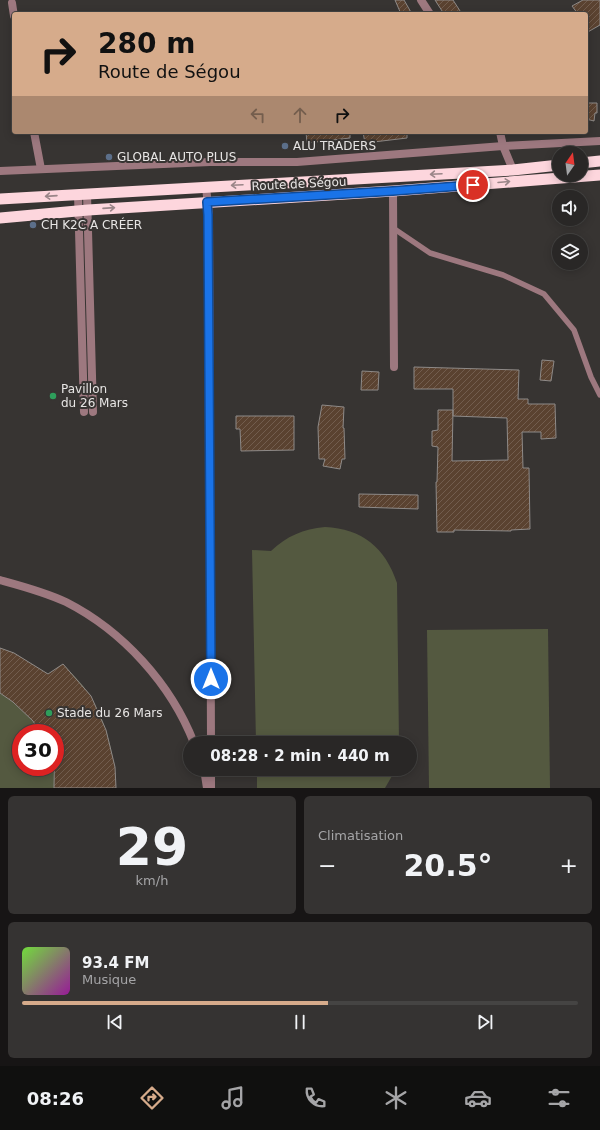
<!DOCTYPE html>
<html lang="fr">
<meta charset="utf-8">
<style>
:root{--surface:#292726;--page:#353332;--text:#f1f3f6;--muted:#a5a5a7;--line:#454443;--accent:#d6ab8b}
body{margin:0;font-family:"DejaVu Sans",sans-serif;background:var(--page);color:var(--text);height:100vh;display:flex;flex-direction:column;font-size:15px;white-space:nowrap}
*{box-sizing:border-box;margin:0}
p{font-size:13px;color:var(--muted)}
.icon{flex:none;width:22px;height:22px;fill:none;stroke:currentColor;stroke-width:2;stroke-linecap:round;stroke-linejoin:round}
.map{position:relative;height:788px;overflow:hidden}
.sheet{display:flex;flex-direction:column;gap:8px;padding:8px;background:#171515;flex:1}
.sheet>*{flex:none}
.hud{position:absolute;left:12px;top:12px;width:576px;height:122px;border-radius:4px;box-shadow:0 2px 10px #0003,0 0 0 1px var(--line);background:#d6ab8b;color:#111;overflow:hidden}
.needle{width:26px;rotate:14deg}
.fabs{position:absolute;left:552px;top:146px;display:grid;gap:8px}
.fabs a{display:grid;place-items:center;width:36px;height:36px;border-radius:50%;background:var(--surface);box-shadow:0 2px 10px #0003,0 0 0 1px var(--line);font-size:20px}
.speed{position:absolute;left:12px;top:724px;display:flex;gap:8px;font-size:20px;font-weight:700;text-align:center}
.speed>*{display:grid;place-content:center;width:52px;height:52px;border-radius:50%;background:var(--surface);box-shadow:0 2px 10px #0003,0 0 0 1px var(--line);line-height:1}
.speed .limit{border:6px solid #d22;background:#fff;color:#111}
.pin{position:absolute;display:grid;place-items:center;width:34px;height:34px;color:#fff;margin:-17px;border:2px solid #fff;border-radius:50%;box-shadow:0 1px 4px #0007}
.me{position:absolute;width:44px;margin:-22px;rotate:0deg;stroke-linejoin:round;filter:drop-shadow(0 0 3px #0008)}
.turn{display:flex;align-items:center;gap:14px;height:84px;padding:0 20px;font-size:18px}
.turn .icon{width:52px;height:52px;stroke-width:2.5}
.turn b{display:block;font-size:28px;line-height:34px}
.lanes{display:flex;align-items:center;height:38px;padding:0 20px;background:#0003;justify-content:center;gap:20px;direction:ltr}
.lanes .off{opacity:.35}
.big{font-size:30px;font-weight:600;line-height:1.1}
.sheet .widget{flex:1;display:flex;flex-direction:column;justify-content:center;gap:6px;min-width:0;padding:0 14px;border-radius:6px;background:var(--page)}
.sheet .dial{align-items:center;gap:0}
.dial b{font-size:52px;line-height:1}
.song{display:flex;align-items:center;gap:12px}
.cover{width:48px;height:48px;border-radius:6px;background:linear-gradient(135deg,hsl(100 70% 55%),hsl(300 70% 35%))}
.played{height:4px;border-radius:2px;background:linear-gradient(90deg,var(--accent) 55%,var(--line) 55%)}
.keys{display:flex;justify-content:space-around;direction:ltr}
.heat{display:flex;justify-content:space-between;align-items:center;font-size:22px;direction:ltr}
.sheet .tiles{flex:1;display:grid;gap:8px;grid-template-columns:1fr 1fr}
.widget:last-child{grid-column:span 2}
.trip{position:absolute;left:183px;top:736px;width:234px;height:40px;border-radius:20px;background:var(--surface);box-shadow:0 2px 10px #0003,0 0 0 1px var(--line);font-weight:600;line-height:40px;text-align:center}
.menu{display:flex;height:64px;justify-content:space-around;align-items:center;background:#10100f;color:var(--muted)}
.menu .icon{width:28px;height:28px}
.menu .active{color:var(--accent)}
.menu b{font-size:18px;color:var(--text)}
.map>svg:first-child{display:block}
</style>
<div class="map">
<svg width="600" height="788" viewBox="0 0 600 788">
<defs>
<pattern id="building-hatch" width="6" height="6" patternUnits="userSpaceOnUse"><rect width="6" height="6" fill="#5a4230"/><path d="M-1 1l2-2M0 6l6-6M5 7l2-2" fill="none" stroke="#725d4e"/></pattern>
</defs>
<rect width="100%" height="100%" fill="#373432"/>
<!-- park -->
<g fill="#545940" fill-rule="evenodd">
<path d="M325 527C362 529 385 547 397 583L399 743H256L252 550 271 551C287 536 303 529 325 527Z"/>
<path d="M548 629 550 788H429L427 630Z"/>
<path d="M0 648 14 653 48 674 63 664C72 674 84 685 91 697 107 724 115 757 116 788H0ZM21 733H55V767H21Z"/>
<path d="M257 769H396L385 788H257Z"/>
</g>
<!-- building -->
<g fill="url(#building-hatch)" stroke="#8e8a88">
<path d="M395 0H404L412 14H401Z"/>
<path d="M435 0H453L462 14H444Z"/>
<path d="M583 0H600V25L586 33V14H578L572 6Z"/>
<path d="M586 103H597V113H595L594 121 586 119Z"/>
<path d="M306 132H350V138L307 143Z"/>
<path d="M363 132H407V138L365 143Z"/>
<path d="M542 360 554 361 551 381 540 380Z"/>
<path d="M414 367 519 370 518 399H528V404H555L556 438 541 439V432H522L523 468H529L530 529 511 530V531L454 530V532H437L436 482H437L438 447 432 446V431L438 430V410H453L452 461 508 460 507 418 453 416V389H414Z"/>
<path d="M362 371 379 372 378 390H361Z"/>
<path d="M322 405 344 407 343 428H344L345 459H342L340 469 323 466 325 459H319L318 427Z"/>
<path d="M236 416H294V450L241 451 240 429H236Z"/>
<path d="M359 494 418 495V509L359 507Z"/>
<path d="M0 648 14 653 48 674 63 664 91 696 106 730 115 767 116 788H54L55 733H40L33 721 13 702 0 693Z"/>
</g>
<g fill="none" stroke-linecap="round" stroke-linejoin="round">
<!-- service -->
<path stroke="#9d787f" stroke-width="5.5" d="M393 228 430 253 503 275 544 294 574 330 591 377 600 395"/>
<!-- minor -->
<g stroke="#9d787f" stroke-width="8">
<path d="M421 0 430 14"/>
<path d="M12 3 14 16"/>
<path d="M34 132 41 169"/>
<path d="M500 132 503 146 513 170"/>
<path d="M0 171 210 162H297L503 146 600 141"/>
<path d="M206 187 209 215 211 743"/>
<path d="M393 191 394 367"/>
<path d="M78 194 84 412"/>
<path d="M87 194 93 412"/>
<path d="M0 580C22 586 45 592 66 602 123 631 171 684 194 743"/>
<path d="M204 769 207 788"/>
<path d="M211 788V769"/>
</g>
<!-- trunk -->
<g stroke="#fdd6dd" stroke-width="11">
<path d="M581 163 600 161"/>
<path d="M0 199 513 170 559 165"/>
<path d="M0 218 88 210 393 191 600 175"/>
</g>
</g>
<!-- one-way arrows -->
<defs><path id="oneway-shaft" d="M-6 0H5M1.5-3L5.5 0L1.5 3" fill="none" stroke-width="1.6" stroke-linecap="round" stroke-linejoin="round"/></defs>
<g stroke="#9a8588">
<use href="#oneway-shaft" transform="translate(436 174) rotate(177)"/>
<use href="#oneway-shaft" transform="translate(504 182) rotate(-5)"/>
<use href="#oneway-shaft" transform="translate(237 185) rotate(177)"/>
<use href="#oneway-shaft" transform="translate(51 196) rotate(176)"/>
<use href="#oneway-shaft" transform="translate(109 208) rotate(-4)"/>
</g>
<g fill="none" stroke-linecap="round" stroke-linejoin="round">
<defs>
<path id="route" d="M211 679 208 215 207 202 393 191 473 185"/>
</defs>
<!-- route casing -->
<use href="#route" stroke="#114b97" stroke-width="10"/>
<!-- route -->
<use href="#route" stroke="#1a73e8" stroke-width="7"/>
</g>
<!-- markers -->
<g fill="#5c6f8a" stroke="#373432" stroke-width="1.5">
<circle cx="285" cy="146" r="4"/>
<circle cx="109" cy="157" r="4"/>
<circle cx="33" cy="225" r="4"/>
</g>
<g fill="#2e9e5b" stroke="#373432" stroke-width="1.5">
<circle cx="53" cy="396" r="4"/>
<circle cx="49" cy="713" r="4"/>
</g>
<g text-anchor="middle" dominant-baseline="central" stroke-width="4" stroke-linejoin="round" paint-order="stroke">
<!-- poi labels -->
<g font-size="12" fill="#e7e5e4" stroke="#373432" text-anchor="start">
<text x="293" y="146">ALU TRADERS</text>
<text x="117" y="157">GLOBAL AUTO PLUS</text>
<text x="41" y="225">CH K2C A CRÉER</text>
<text x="61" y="389">Pavillon<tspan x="61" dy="14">du 26 Mars</tspan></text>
<text x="57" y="713">Stade du 26 Mars</text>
</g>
<!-- street labels -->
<g font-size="12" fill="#e7e5e4" stroke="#373432">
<text transform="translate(299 184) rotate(-3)">Route de Ségou</text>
</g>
</g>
</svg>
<div class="fabs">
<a><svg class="needle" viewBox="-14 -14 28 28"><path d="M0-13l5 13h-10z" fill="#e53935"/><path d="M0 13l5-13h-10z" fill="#a5a5a7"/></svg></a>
<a><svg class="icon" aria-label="sound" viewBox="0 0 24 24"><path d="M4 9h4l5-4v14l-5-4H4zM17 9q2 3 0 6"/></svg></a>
<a><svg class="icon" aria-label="layers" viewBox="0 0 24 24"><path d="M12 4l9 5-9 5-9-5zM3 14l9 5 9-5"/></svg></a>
</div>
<div class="speed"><div class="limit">30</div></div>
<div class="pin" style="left:473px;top:185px;background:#d93025"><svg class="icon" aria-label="arrive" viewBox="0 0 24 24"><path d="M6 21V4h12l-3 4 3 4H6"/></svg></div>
<svg class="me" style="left:211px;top:679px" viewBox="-20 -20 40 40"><circle r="17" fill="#1a73e8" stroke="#fff" stroke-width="3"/><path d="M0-11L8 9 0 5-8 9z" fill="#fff"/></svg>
<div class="trip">08:28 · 2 min · 440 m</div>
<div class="hud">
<div class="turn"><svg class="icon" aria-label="right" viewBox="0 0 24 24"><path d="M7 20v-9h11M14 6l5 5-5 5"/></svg><div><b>280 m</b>Route de Ségou</div></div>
<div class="lanes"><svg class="icon off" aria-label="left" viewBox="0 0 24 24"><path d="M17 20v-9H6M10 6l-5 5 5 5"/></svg><svg class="icon off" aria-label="ahead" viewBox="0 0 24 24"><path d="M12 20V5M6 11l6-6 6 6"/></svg><svg class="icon" aria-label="right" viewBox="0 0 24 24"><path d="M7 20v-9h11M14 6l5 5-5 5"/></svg></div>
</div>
</div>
<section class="sheet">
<div class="tiles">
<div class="widget dial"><b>29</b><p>km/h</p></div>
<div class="widget"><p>Climatisation</p>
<div class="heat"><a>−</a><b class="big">20.5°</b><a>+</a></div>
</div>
<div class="widget">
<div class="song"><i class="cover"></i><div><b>93.4 FM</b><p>Musique</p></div></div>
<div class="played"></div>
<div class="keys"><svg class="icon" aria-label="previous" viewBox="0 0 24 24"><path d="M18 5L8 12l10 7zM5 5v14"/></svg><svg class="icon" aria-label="pause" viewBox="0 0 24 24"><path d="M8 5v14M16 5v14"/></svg><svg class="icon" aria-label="next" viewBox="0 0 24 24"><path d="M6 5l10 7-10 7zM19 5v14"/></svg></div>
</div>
</div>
</section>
<nav class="menu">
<b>08:26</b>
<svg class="icon active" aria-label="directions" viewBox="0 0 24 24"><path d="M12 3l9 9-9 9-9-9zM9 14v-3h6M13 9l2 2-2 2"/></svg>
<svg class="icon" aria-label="music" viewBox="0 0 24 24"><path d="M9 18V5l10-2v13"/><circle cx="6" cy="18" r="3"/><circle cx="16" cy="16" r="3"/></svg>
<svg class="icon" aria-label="phone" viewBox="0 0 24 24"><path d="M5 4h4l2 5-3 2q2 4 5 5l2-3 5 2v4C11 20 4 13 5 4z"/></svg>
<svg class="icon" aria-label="climate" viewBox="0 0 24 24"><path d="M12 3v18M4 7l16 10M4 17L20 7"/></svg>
<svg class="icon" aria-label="car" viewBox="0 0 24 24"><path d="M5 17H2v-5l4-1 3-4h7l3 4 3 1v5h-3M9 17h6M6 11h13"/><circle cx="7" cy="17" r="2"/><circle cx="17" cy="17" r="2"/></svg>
<svg class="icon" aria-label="filters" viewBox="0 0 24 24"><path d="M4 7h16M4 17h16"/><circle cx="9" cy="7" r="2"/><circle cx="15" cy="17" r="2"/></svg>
</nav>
